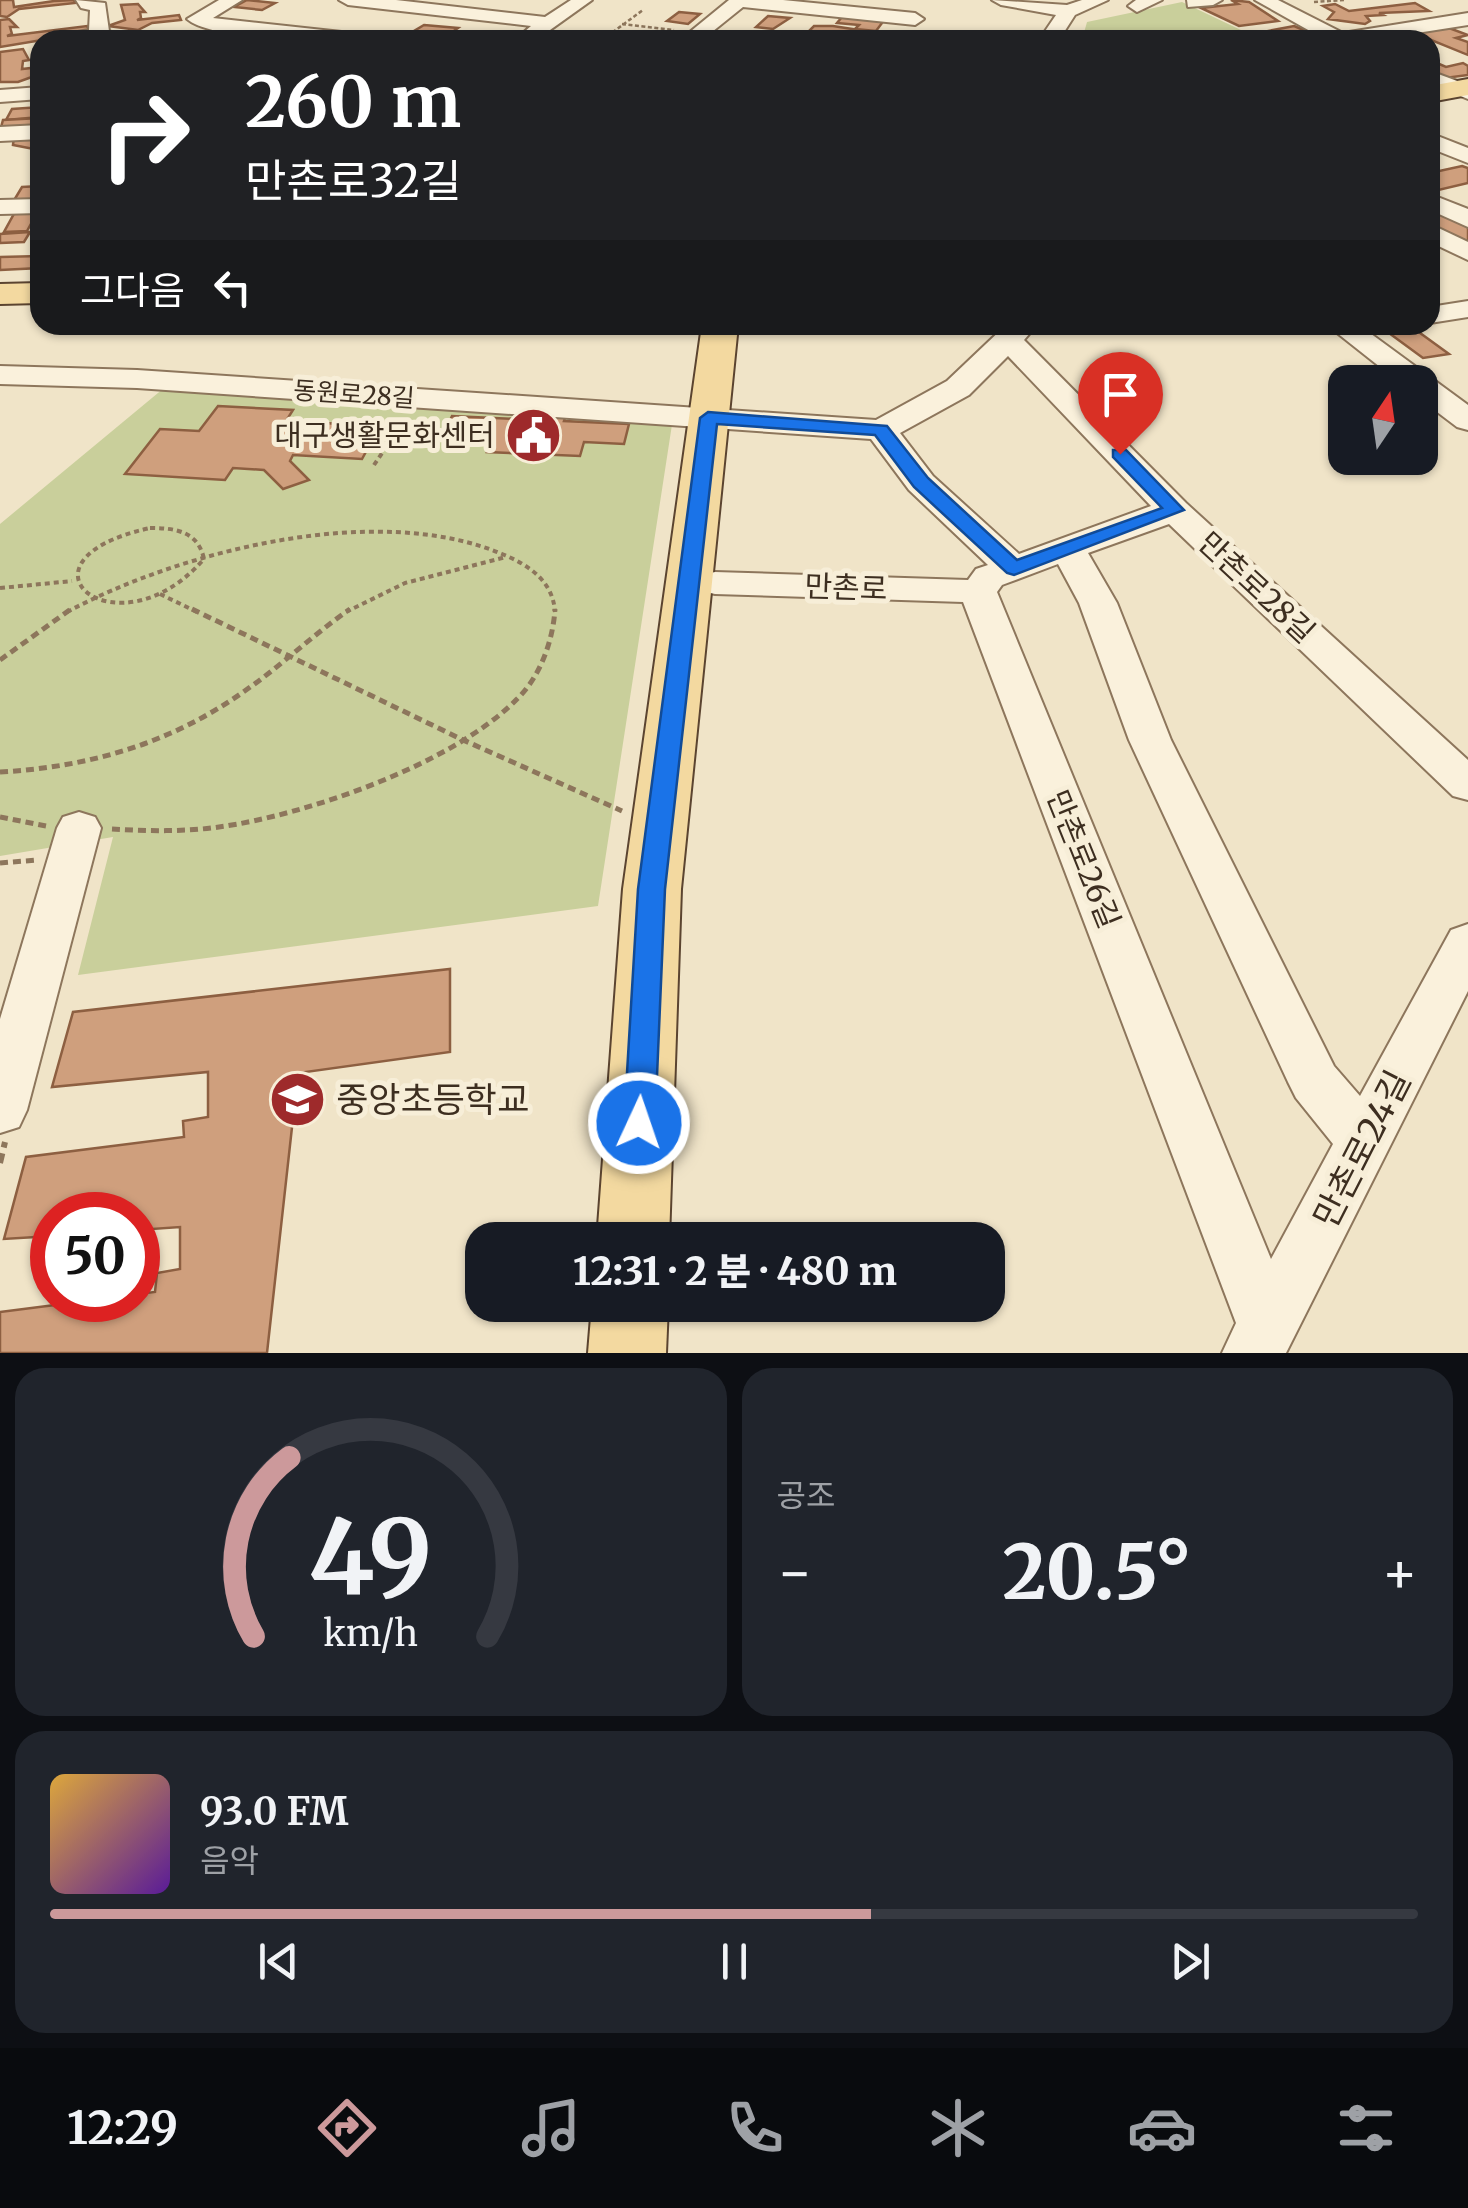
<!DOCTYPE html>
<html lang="ko">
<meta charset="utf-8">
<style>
:root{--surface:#171b24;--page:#20242c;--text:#f1f3f6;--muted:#9ea1a6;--line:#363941;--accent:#cc999b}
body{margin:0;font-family:Merriweather,"Noto Sans KR",serif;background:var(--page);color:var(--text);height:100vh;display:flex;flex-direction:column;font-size:38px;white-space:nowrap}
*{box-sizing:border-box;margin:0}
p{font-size:32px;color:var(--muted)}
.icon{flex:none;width:55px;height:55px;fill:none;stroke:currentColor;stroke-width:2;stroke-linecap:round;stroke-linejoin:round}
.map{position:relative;height:1353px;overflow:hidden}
.details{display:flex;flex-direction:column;gap:15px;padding:15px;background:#0d0f14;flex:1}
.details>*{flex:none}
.hud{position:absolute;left:30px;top:30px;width:1410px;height:305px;border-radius:30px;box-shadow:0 2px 8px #0004;background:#202124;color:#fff;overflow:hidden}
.needle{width:65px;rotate:13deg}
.tools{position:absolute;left:1328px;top:365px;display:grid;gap:20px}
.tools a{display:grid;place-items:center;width:110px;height:110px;border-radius:20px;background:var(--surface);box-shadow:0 2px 8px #0004;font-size:50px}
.speed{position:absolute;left:30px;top:1192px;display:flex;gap:20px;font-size:50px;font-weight:700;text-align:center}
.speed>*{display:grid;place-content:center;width:130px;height:130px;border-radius:50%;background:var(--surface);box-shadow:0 2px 8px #0004;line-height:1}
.speed .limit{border:15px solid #d22;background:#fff;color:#111}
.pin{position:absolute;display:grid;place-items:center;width:85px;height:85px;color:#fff;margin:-102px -42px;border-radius:50% 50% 50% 0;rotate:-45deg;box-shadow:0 0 10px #0007}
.pin .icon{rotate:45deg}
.me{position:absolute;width:110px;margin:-55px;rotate:3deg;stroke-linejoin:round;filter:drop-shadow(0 0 8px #0008)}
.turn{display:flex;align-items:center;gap:35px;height:210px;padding:0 50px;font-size:45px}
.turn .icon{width:130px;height:130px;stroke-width:2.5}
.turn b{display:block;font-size:70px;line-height:85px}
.then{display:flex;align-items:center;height:95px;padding:0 50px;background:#0003;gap:20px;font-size:38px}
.big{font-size:75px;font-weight:800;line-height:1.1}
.details .widget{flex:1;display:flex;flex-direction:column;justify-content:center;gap:15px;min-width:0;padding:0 35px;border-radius:30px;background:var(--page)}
.details .dial{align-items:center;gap:0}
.dial svg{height:260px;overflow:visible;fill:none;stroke:var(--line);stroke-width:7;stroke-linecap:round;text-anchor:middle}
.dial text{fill:var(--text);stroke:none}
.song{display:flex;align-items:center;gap:30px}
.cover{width:120px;height:120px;border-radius:15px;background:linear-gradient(135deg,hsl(40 70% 55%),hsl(270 70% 35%))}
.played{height:10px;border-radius:5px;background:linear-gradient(90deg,var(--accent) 60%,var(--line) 60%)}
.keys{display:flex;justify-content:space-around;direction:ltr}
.heat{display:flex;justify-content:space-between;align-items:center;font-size:55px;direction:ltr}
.details .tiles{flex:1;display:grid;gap:15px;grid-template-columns:1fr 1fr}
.widget:last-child{grid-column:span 2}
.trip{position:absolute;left:465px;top:1222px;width:540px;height:100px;border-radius:30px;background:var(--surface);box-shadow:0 2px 8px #0004;font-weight:800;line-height:100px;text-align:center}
.tab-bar{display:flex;height:160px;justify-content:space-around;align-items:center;background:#090b0e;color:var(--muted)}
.tab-bar .icon{width:70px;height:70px}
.tab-bar .on{color:var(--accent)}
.tab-bar b{font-size:45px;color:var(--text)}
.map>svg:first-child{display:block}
</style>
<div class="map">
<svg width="1468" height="1353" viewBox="0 0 1468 1353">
<rect width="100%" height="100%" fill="#f0e4c8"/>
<!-- green -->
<g fill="#c9cf9b">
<path d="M1182 2 1243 31 1179 40H1082L1087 22Z"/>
<path d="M164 388 673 418 598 906 78 975 113 837 0 856V524Z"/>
</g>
<!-- building -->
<g fill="#cf9f7d" stroke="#8d5f41" stroke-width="2.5">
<path d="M0 0H13L14 7 54 1 74 0 75 3 19 9 7 17 0 16Z"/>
<path d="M247 0 275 3 262 10 234 7Z"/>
<path d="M1231 0 1249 2 1278 21 1239 26 1201 8 1238 4Z"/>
<path d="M1415 3 1429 11 1379 13 1383 15 1366 16 1370 21 1365 24 1328 19 1334 12 1323 6 1335 4 1349 11Z"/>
<path d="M138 4 145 12H140L141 18 137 20 179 15 181 20 152 23 138 30 108 26 125 20 121 5Z"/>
<path d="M679 12 700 14 688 24 667 21Z"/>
<path d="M768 16 790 18 773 29 756 27Z"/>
<path d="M842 17 878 21 882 23 876 31 855 29 859 25 837 23Z"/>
<path d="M9 19 17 27H10L12 34 7 36 87 26 90 32 0 47V20Z"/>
<path d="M424 25 458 28 448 35 414 31Z"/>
<path d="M814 26H833L865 31 860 37 808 32Z"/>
<path d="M1294 26 1318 36 1232 40 1269 34 1263 32Z"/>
<path d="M1449 28 1468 35 1456 38 1468 42V55L1414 33Z"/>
<path d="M23 49 29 60 23 61 22 69 40 67V74L18 82H0V52Z"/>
<path d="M1430 60 1446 67 1463 63 1468 66V75L1445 78 1430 72Z"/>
<path d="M40 107V117L6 120 12 109Z"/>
<path d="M40 118V129L0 131 3 120Z"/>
<path d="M40 134 39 150 13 145 14 136Z"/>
<path d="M1462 166 1468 168V183L1430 192V173Z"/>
<path d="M40 186V201L13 202 22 187Z"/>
<path d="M38 211 27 231 4 232 15 212Z"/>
<path d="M1442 211 1468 223V242L1430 224V213Z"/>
<path d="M30 232 24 242 0 243V234Z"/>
<path d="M40 256V268L0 270V257Z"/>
<path d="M1378 325H1409L1449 354 1423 358Z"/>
<path d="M218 406 293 410 286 421 380 426 362 459 293 455 290 461 309 480 283 489 264 470 233 468 225 480 125 474 160 429 199 431Z"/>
<path d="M519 413 566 415 564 421 629 424 624 444 584 442 580 456 487 452 492 438 443 436 452 416 516 419Z"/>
<path d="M450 969V1052L298 1073 267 1353H0V1312L94 1300H138V1294L155 1292 157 1273 180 1269V1227L138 1230V1215H52V1236L4 1239 26 1157 184 1137 183 1121 208 1117V1072L52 1087 73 1012Z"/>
</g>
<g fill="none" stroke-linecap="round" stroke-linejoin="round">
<defs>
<g id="minor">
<path d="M76 0 105 3 109 31 132 40H53L56 36 89 30 90 10 81 8Z"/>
<path d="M219 0H242L213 18 360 34 370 40C331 40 214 42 187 19Z"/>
<path d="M339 0H396L545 17 571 0H592L536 40 518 37 531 26 348 5Z"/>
<path d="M729 0H783L915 13 924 19 915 25 743 7 702 40H680Z"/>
<path d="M992 0 1067 5 1082 0H1108L1075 15 1059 40H1039L1056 15 1001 5Z"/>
<path d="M1136 0H1162L1137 12 1128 6Z"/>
<path d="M1187 0H1222L1213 5 1188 7Z"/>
<path d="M1255 0H1278L1343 33 1468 13V25L1372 40H1326Z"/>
<path d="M1430 71 1468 85V99L1430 84Z"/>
<path d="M40 87V99L0 102V90Z"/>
<path d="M40 125V139L0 141V127Z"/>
<path d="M1430 133 1468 148V163L1430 148Z"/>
<path d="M1430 194 1468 209V227L1430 210Z"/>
<path d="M40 199V213L0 214V200Z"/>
<path d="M1430 224 1468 242V260L1430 242Z"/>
<path d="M1468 301V317L1430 323V307Z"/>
<path d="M1006 325H1037L1024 340 1186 503 1468 760V800L1453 796 1169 524 1088 553 1117 603 1171 740 1334 1066 1360 1096 1451 930 1468 924V991L1286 1353H1222L1236 1323 963 602 715 594 702 591 697 583 702 575 715 572 968 580 976 569 988 565 909 490 871 439 137 388 0 384V366L137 370 876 420 947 381ZM1008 356 1151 506 1019 554 933 476 900 433 969 395ZM1058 564 1079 603 1129 740 1288 1082 1296 1098 1333 1144 1271 1259 997 592 1002 585Z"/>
<path d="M1327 325H1359L1468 405V430L1457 427 1420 399V382H1399Z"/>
<path d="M79 812 95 817 101 828 27 1110 19 1127 0 1133V1019L57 828 63 817Z"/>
</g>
<g id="major">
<path d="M1468 79V95L1430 102V86Z"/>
<path d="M40 283V303L0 304V284Z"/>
<path d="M702 325H738L681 889 669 1240H597L623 889Z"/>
<path d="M592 1305H668L666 1353H588Z"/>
</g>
</defs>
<!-- minor casing -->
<use href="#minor" stroke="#8d765c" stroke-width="4"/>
<!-- major casing -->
<use href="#major" stroke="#5b4430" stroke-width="4"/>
<!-- path-far3 -->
<g stroke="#8d765c" stroke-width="2.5" stroke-dasharray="4 2.5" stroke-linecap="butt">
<path d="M1314 2 1344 0"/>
<path d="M622 24 674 30"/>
<path d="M602 40 643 10"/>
</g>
<!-- path-far2 -->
<g stroke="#8d765c" stroke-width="4" stroke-dasharray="5 4" stroke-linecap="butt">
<path d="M374 465 399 428 400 422 395 420"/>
<path d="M150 528C175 528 198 531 204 559 117 659 0 561 150 528Z"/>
<path d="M0 588 72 581"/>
<path d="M160 594 197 612"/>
<path d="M67 612C181 551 377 501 502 554 529 565 553 581 555 612"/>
<path d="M346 612 405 583 506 557"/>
</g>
<!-- path-far1 -->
<g stroke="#8d765c" stroke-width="5" stroke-dasharray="8 5" stroke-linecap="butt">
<path d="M192 609 461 739 622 811"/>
<path d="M0 660 71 609"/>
<path d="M0 772C90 767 172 743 246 690 282 665 314 634 350 609"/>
<path d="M0 817 46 826"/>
<path d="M112 829C147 831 184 832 219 827 307 815 455 763 517 699 540 677 553 641 555 609"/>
<path d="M0 863 37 860"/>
</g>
<!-- path -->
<path stroke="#8d765c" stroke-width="6" stroke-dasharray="10 6" stroke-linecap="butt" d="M0 1163 5 1142"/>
<!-- minor -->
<use href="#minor" fill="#faf1dc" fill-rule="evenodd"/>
<!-- major -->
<use href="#major" fill="#f3d9a0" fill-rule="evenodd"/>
</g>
<!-- route -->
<path fill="#1a73e8" stroke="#114b97" stroke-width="2.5" d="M708 412 887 426 928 478 1017 560 1162 508 1113 457V450H1126L1184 510 1014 575 1007 573 914 487 875 435 717 424 665 889 655 1123 650 1133 639 1137 628 1133 624 1123 638 889 700 418Z"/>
<!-- icons -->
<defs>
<symbol id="civic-disc" viewBox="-11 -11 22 22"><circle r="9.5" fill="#9e2a2b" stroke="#f7eed8"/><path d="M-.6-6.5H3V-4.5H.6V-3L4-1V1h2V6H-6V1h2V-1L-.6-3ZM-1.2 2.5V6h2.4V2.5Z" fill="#fff"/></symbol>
<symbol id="school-disc" viewBox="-11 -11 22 22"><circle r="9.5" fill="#9e2a2b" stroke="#f7eed8"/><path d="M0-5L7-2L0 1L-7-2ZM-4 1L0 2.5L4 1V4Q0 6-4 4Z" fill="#fff"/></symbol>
</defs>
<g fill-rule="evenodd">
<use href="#civic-disc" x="502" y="404" width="63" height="63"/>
<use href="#school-disc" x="266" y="1068" width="63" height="63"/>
</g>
<g text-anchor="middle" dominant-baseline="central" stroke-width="10" stroke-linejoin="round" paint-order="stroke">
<!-- far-street labels -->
<g font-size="25" fill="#3d2e20" stroke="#f7eed8">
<text transform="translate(354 394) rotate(4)">동원로28길</text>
</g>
<!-- poi labels -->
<g font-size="30" fill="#3d2e20" stroke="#f7eed8" text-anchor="end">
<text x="495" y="435">대구생활문화센터</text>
</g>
<!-- street labels -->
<g font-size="30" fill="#3d2e20" stroke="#f7eed8">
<text transform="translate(846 587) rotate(2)">만촌로</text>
<text transform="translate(1257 587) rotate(43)">만촌로28길</text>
<text transform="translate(1084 859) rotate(68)">만촌로26길</text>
</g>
<!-- near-poi labels -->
<g font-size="35" fill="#3d2e20" stroke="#f7eed8" text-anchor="start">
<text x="336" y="1100">중앙초등학교</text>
</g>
<!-- near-street labels -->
<g font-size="35" fill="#3d2e20" stroke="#f7eed8">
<text transform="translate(1362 1149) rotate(-63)">만촌로24길</text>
</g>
</g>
</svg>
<div class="tools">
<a><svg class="needle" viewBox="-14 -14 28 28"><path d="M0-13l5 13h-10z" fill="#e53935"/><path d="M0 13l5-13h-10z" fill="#9ea1a6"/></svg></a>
</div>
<div class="speed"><div class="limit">50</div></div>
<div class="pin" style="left:1120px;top:454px;background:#d93025"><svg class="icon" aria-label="arrive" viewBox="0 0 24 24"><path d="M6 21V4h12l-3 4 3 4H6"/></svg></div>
<svg class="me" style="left:639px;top:1123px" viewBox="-20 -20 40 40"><circle r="17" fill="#1a73e8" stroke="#fff" stroke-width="3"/><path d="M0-11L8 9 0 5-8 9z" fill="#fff"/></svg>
<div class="trip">12:31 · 2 분 · 480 m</div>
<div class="hud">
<div class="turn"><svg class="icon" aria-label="right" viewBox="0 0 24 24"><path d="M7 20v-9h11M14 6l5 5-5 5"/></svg><div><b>260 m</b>만촌로32길</div></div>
<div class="then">그다음<svg class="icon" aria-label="left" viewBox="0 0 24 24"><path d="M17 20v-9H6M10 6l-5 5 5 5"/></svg></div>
</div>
</div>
<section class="details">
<div class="tiles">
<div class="widget dial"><svg viewBox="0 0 100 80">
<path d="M14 69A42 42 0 1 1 86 69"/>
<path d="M14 69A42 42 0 0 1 25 14" stroke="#cc999b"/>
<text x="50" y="56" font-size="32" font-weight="700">49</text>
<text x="50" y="72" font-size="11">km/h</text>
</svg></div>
<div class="widget"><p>공조</p>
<div class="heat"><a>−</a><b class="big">20.5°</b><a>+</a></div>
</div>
<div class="widget">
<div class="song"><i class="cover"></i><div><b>93.0 FM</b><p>음악</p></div></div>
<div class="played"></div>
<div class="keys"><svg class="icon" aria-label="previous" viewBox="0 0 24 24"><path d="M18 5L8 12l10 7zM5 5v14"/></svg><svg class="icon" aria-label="pause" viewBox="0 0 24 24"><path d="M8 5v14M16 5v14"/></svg><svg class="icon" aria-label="next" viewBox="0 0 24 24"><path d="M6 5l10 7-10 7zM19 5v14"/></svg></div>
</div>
</div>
</section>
<nav class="tab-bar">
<b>12:29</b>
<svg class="icon on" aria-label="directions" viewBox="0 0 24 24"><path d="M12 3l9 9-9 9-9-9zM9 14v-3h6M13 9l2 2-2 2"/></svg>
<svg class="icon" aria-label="music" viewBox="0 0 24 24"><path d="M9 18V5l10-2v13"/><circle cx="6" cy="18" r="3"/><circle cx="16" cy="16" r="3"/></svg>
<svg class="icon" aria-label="phone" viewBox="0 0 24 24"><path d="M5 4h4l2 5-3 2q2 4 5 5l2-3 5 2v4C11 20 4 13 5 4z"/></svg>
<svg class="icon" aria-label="climate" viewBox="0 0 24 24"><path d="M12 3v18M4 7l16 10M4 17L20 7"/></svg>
<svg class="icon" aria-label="car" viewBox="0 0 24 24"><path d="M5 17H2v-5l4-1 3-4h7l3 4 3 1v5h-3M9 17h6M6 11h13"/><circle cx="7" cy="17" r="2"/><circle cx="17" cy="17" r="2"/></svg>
<svg class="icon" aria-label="filters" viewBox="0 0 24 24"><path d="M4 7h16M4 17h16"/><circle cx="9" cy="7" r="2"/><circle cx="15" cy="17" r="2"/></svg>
</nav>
